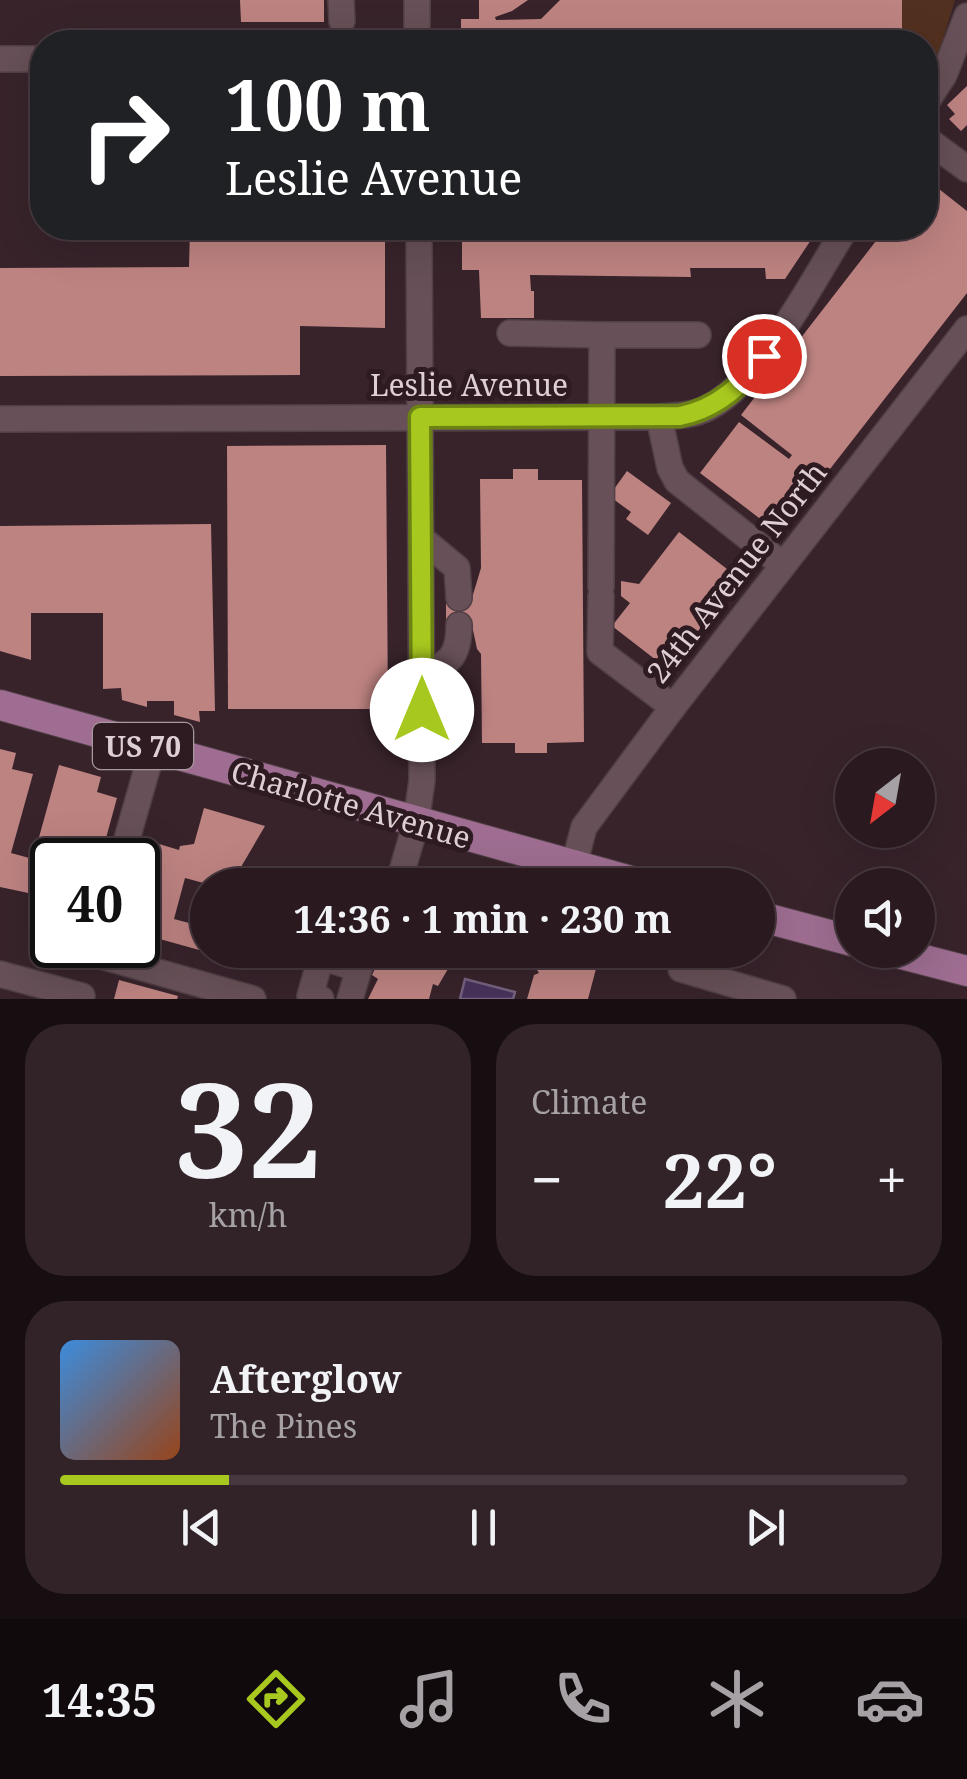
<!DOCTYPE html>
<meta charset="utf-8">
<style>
:root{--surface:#2a1a20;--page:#322329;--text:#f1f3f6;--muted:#a5a1a5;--line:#46383e;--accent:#a7c81f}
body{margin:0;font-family:"Noto Serif",serif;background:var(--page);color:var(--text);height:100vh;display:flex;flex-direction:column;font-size:38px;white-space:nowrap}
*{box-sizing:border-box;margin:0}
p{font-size:32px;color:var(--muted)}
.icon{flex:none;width:55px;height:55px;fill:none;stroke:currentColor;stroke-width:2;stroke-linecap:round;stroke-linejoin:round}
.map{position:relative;height:999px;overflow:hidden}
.drawer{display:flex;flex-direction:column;gap:25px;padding:25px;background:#170e12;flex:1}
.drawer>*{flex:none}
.guide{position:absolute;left:30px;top:30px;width:908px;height:210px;border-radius:40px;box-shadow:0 10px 40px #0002,0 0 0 2px var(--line);background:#202124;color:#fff;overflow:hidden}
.needle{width:65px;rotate:211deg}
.controls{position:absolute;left:835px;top:748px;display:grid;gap:20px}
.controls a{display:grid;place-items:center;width:100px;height:100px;border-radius:50%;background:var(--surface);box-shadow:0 10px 40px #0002,0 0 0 2px var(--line);font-size:50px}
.speed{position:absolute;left:30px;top:838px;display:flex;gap:20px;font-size:50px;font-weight:700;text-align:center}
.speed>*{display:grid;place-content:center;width:130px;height:130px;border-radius:50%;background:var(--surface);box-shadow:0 10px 40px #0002,0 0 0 2px var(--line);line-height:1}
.speed .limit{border:5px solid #111;border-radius:15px;background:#fff;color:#111}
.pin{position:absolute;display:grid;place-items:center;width:85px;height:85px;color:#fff;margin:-42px;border:5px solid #fff;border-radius:50%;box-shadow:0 2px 10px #0007}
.me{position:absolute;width:110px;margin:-55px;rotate:0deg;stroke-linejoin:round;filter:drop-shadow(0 0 8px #0008)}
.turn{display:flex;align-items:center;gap:35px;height:210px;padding:0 30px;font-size:45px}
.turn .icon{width:130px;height:130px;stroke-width:2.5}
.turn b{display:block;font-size:70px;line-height:85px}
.big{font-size:75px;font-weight:700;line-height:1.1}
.drawer .widget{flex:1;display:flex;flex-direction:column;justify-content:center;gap:15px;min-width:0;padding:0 35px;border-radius:40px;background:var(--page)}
.drawer .dial{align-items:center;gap:0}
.dial b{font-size:130px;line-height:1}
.song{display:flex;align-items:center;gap:30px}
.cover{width:120px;height:120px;border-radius:15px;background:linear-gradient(135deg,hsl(210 70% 55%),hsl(20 70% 35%))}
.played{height:10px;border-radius:5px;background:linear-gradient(90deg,var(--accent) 20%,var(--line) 20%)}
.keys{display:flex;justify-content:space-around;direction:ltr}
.heat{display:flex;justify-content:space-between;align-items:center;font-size:55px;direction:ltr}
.drawer .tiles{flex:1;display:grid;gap:25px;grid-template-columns:1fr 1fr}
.widget:last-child{grid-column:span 2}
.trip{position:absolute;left:190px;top:868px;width:585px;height:100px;border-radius:50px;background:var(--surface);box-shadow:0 10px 40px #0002,0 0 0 2px var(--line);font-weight:700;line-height:100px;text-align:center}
.dock{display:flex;height:160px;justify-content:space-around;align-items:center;background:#110a0d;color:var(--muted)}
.dock .icon{width:70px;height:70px}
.dock .active{color:var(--accent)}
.dock b{font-size:45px;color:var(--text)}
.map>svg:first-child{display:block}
</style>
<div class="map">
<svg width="967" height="999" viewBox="0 0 967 999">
<rect width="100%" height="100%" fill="#38232b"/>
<!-- green -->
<path fill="#52301f" d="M902 0H955L940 49 925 79V42H902Z"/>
<!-- water -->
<path fill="#48335b" stroke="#75627f" stroke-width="2.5" d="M465 979 515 992 513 999H460Z"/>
<!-- building -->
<g fill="#bd8381">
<path d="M240 0H324V22H241Z"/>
<path d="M479 0H528L512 11 495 17 496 20 541 19 560 0H902V42H461V19H479Z"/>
<path d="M967 86V125L961 131 949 119 955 114 947 105Z"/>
<path d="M925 178 967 211V293L823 478 817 474 775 530 700 473 739 422 789 459 792 455 741 415 886 228H925Z"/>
<path d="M190 228H385V328L300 326V375L0 376V268L189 267Z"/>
<path d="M462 228H819L785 279H766L765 268H690L691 277 530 275 531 291H534V318H481L479 270H462Z"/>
<path d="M386 445 388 709H228L227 446Z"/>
<path d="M513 469H538V480H582L584 742 547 743V753H515V743H482L481 654 477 649 472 625H446V598H472L481 568 480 479H513Z"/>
<path d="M627 471 671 503 648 535 626 519 631 512 609 496Z"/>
<path d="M211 524 215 711H199L200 722 174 715V701H147V707L122 700 121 688 103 689V613H31V660L0 651V526Z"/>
<path d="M679 532 740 579 673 662 662 652 656 660 612 626 630 603 621 596V581L639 584Z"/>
<path d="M0 749 16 753 12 769 33 774 11 853 33 859 59 765 101 777 97 792 117 798 100 860H52V898L0 887Z"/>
<path d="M204 808 265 826 241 867 251 870 248 880 264 885H211L185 878 174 919 208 928V950H283L280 962 270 959 268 969 138 933V883L149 841 179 850 180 846 194 844Z"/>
<path d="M384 950H459L438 986 433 984 429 999H368L378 979 372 975Z"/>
<path d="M473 950H601L588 999H527L534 975 539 973 534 965 529 964V967Z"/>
<path d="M119 980 178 996 177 999H114Z"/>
</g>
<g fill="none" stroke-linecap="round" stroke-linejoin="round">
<defs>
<g id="minor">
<path d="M341 0 342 21"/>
<path d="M417 0V42"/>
<path d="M0 59H42"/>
<path d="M925 104 944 75 967 16"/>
<path d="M925 138 967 169"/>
<path d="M510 333 602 335"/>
<path d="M659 417 670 468 677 481 783 565"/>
<path d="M0 419 659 417C672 416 686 416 698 412 758 392 812 280 846 228"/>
<path d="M421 538 457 568 459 598"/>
<path d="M601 587 602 335H698"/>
<path d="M601 596 600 652 673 707"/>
<path d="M422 674C450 664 459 656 459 625"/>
<path d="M121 860 153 748"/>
<path d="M574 865 584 827 673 707 967 329"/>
<path d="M398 885 416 823 422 780 419 228"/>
<path d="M685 950 681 969 783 999"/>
<path d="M94 954 253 999"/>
<path d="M0 974 82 996"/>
<path d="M321 999 310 996 321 957 359 969 350 999"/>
</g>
<g id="major">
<path d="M0 705 645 885"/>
<path d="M758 916 852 941"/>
<path d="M886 950 967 971"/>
</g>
</defs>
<!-- minor casing -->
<use href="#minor" stroke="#503f45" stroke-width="28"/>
<!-- major casing -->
<use href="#major" stroke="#503f45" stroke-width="32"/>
<!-- minor -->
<use href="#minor" stroke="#675057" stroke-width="25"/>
<!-- major -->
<use href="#major" stroke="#9e6d91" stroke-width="30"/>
</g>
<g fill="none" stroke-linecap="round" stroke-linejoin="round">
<defs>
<path id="route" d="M422 710 420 417 680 416C717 409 743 385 764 356"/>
</defs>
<!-- route casing -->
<use href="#route" stroke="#6d8214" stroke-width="25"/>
<!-- route -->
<use href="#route" stroke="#a7c81f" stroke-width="18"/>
</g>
<g text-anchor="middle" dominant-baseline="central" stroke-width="10" stroke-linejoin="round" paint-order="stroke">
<!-- shield labels -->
<rect fill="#2e1a21" stroke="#a8999e" stroke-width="2.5" x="93" y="723" width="100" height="46" rx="8"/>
<g font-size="28" font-weight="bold" fill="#ddcfd3">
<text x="143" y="746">US 70</text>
</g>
<!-- street labels -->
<g font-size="30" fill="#ddcfd3" stroke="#2e1a21">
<text x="469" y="384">Leslie Avenue</text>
<text transform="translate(736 572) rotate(-52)">24th Avenue North</text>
<text transform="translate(351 804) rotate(16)">Charlotte Avenue</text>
</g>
</g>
</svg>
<div class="controls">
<a><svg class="needle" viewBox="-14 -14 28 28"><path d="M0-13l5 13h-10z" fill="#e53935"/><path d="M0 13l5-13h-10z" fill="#a5a1a5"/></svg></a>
<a><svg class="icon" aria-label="sound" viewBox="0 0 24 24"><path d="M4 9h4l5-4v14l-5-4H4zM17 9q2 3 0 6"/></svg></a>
</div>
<div class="speed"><div class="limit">40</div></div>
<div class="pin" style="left:764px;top:356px;background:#d93025"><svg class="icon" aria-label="arrive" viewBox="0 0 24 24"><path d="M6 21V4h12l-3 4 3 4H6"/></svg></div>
<svg class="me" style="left:422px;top:710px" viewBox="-20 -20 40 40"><circle r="19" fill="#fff"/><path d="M0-13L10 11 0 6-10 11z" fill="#a7c81f"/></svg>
<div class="trip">14:36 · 1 min · 230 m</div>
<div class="guide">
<div class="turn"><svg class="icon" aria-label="right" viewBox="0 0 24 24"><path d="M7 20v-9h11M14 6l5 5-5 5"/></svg><div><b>100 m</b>Leslie Avenue</div></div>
</div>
</div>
<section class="drawer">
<div class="tiles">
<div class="widget dial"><b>32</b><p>km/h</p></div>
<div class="widget"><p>Climate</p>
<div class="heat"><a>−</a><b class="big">22°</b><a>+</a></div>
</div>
<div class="widget">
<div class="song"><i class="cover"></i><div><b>Afterglow</b><p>The Pines</p></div></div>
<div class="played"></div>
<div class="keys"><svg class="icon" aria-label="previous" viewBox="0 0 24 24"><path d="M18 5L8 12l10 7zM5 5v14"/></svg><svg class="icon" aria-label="pause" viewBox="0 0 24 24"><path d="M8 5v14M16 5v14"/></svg><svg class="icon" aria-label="next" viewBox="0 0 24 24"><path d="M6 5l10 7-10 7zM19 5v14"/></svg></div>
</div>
</div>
</section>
<nav class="dock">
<b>14:35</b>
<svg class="icon active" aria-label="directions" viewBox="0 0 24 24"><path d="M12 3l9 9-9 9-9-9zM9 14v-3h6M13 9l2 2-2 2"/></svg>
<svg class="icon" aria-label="music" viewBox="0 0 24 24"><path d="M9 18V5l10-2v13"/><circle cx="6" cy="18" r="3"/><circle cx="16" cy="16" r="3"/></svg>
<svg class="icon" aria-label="phone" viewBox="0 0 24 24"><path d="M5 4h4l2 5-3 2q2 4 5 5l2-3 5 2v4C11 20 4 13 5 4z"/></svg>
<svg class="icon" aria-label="climate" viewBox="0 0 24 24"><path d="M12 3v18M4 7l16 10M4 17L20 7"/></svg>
<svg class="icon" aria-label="car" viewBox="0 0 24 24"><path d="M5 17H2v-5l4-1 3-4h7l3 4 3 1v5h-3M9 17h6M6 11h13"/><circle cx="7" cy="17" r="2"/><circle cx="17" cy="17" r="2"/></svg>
</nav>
